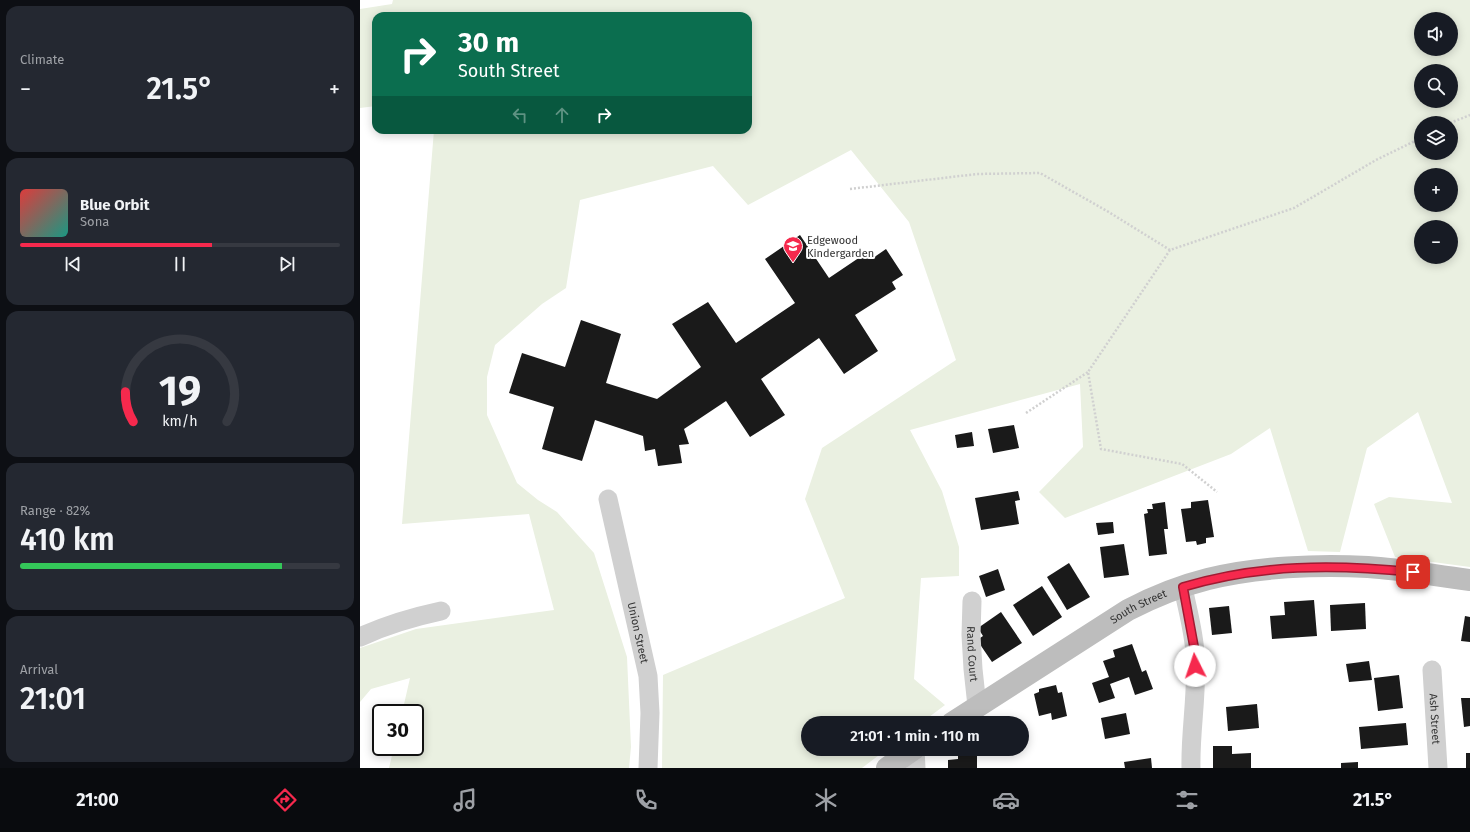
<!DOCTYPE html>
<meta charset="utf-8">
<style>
:root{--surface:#171b24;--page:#242831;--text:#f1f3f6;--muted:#9ea1a6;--line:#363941;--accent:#f6294d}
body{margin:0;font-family:"Fira Sans",sans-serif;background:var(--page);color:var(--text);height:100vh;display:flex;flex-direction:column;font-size:15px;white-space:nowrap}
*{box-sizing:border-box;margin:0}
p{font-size:13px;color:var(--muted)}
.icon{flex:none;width:22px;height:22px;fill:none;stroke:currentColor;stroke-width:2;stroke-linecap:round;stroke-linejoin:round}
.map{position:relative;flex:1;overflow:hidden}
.panel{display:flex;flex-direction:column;gap:6px;padding:6px;background:#0d0f14;width:360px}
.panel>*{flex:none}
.hud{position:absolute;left:12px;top:12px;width:380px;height:122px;border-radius:12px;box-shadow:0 2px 10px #0003;background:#0b6e4f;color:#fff;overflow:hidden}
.fabs{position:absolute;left:1054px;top:12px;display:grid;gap:8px}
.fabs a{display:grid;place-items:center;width:44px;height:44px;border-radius:50%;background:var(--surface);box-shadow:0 2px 10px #0003;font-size:20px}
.speed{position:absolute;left:12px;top:704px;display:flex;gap:8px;font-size:20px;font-weight:700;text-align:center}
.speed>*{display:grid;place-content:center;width:52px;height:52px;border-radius:50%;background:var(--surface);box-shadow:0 2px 10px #0003;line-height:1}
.speed .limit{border:2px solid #111;border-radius:6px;background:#fff;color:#111}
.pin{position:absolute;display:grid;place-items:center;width:34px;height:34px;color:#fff;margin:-17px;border-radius:8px;box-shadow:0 2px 6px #0006}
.me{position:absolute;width:44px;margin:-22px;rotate:356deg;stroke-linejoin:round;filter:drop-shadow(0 0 3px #0008)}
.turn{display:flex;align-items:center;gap:14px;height:84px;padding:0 20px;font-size:18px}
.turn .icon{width:52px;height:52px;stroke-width:2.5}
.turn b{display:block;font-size:28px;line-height:34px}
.lanes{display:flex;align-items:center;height:38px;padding:0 20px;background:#0003;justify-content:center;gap:20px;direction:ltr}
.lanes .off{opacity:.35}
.big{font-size:30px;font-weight:600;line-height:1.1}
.panel .widget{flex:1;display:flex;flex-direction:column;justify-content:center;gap:6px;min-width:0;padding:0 14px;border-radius:12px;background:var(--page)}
.panel .dial{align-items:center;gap:0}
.dial svg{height:104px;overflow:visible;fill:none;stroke:var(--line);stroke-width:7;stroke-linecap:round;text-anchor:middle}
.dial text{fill:var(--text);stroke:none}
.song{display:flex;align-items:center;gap:12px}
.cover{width:48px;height:48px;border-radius:6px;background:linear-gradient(135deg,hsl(0 70% 55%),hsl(170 70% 35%))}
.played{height:4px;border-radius:2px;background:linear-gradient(90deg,var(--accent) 60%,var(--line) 60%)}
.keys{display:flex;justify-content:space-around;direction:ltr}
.heat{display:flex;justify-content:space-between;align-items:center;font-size:22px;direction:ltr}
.charge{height:6px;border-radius:3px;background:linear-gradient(90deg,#34c759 82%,var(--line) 0)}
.trip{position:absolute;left:441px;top:716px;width:228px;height:40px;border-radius:20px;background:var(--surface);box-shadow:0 2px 10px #0003;font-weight:600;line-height:40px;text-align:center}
.tabs{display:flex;height:64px;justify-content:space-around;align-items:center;background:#090b0e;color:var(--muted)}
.tabs .icon{width:28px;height:28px}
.tabs .active{color:var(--accent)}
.tabs b{font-size:18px;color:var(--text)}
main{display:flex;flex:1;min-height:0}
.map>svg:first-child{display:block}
</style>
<main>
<section class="panel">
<div class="widget"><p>Climate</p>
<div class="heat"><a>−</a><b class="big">21.5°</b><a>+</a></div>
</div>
<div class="widget">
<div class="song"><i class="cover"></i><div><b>Blue Orbit</b><p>Sona</p></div></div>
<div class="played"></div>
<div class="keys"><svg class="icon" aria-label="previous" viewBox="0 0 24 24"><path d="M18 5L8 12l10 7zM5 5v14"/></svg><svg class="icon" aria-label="pause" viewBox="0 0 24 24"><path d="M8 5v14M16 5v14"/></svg><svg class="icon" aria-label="next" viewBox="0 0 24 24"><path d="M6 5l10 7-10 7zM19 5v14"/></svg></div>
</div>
<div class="widget dial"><svg viewBox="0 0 100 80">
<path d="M14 69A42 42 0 1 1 86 69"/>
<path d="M14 69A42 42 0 0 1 8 46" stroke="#f6294d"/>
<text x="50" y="56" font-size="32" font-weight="700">19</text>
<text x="50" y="72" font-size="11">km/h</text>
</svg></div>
<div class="widget"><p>Range · 82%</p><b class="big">410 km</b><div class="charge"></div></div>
<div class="widget"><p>Arrival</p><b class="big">21:01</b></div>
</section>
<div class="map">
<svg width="1110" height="768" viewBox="0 0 1110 768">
<rect width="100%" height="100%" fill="#fff"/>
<!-- green -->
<path fill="#eaf0e1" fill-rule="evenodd" d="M33 0H1110V567L1035 557 1014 504 1029 497 1092 503 1058 412 1007 448 980 552 948 551 910 428 871 454 705 518 679 492 723 447 720 384 550 430 582 491 599 547V576L561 578 554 679 585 705 561 723H448V749H527L502 768H302L303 675 485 598 445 499 462 448 596 360 549 222 491 150 388 205 353 166 220 200 206 288 182 304 135 345 127 377V415L157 483 178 500 197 512 234 553 267 657 271 747 269 768H29L34 747H55V713H42L50 678 11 689 0 702V648L56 629 194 610 169 514 42 524 74 130H388V16H16V106L0 108V9L32 4ZM1061 19H1091V49H1061ZM1061 71H1091V101H1061ZM1061 123H1091V153H1061ZM1061 175H1091V205H1061ZM1061 227H1091V257H1061Z"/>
<!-- building -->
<g fill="#1a1a1a">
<path d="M440 235 469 278 509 251 513 258 526 249 543 275 532 282 536 289 495 315 518 351 484 374 459 338 401 379 425 415 390 437 366 401 324 429 329 444 319 445 322 463 298 466 295 449 285 451 283 436 235 420 222 461 182 449 194 407 149 393 162 353 205 367 221 320 261 334 246 383 297 399 341 367 312 324 348 302 376 343 435 303 405 259Z"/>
<path d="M654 425 659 448 633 453 628 429Z"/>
<path d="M612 432 614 446 597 448 595 435Z"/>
<path d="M658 491 660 500 655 501 659 524 621 530 615 498Z"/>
<path d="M848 500 854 537 846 538V543L837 545 836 541 826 542 821 509 831 508V502Z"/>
<path d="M805 502 808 529H804L807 554 789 556 784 514 788 513 787 509H793L792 504Z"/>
<path d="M753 522 754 533 738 535 736 523Z"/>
<path d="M764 544 769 575 744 578 740 547Z"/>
<path d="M709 563 730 597 707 610 687 577Z"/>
<path d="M638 569 645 590 626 597 619 576Z"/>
<path d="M682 586 702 617 673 636 653 605Z"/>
<path d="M954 600 957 636 912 639 910 616 925 615 924 602Z"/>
<path d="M1005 603 1006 629 971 631 970 605Z"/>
<path d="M869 606 872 633 852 635 849 608Z"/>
<path d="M641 612 662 643 632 662 617 640 623 636 618 628Z"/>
<path d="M1105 616 1110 617V642L1101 641Z"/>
<path d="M772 644 782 672 786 670 793 689 775 695 769 677 750 684 755 698 739 703 732 683 749 677 743 661 755 657 753 650Z"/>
<path d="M1009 661 1012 680 989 682 986 664Z"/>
<path d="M1039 675 1043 708 1018 711 1014 678Z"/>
<path d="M696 685 698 693 702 692 707 716 692 720 691 713 679 716 674 694 679 692V689Z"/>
<path d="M1101 698H1110V726L1104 727Z"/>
<path d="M897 704 899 728 868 731 866 707Z"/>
<path d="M766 713 770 734 745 739 741 718Z"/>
<path d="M1046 723 1048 745 1001 749 999 727Z"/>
<path d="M853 746H872V754L891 753V768H853Z"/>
<path d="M598 753H617V768H588V760L598 759Z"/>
<rect x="1106" y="753" width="4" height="15"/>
<path d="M791 758 792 768H765L764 762Z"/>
<path d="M998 762V768H981V763Z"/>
</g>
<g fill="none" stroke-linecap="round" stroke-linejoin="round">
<!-- path -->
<g stroke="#d0d0d0" stroke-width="2.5" stroke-dasharray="2 2" stroke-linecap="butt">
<path d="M1090 123 1110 115"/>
<path d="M490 189 617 174 680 173 747 211 810 250 934 208 1016 160 1061 138"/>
<path d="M810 250 728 372 741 449 822 464 857 492"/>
<path d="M666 413 728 372"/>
</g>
<!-- street -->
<g stroke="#d0d0d0" stroke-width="19">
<path id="s1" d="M248 499 288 676 290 713 288 768"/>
<path d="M823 587C827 608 834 632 835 654 838 692 830 730 831 768"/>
<path id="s2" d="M612 601 611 635 613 669 617 706"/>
<path d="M0 637C26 625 53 617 81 611"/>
<path id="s3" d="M1072 670 1078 768"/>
<path d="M555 749 556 768"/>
</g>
<!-- secondary -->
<g stroke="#bdbdbd" stroke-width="22">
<path id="s4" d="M592 723 768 610C793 597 820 586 848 579 897 567 957 564 1008 567 1042 569 1076 576 1110 580"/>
<path d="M527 768 554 749"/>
</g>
</g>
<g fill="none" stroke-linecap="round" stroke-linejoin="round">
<defs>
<path id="route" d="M835 666V652L823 587C900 564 974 564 1053 572"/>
</defs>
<!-- route casing -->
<use href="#route" stroke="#a01b32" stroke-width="10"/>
<!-- route -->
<use href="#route" stroke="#f6294d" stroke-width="7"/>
</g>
<!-- icons -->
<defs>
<symbol id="school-pin" viewBox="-11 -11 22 30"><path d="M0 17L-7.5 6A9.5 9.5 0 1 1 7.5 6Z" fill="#f6294d" stroke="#fff"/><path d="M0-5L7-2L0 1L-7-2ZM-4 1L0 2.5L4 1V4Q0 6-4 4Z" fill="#fff"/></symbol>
</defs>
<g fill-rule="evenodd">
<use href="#school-pin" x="422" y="235" width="22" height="30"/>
</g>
<g text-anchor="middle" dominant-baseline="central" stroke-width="4" stroke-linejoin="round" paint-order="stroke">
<!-- poi labels -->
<g font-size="11" fill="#333" stroke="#fff" text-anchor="start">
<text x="447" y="240">Edgewood<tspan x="447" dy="13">Kindergarden</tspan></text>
</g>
<!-- street labels -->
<g font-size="11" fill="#333" stroke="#fff">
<text stroke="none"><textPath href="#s4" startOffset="220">South Street</textPath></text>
<text stroke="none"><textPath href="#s1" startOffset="137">Union Street</textPath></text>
<text stroke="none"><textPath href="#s2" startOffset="53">Rand Court</textPath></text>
<text stroke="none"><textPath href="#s3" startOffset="49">Ash Street</textPath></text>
</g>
</g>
</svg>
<div class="fabs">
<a><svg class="icon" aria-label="sound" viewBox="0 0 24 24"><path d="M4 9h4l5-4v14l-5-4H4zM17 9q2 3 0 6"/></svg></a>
<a><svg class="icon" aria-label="search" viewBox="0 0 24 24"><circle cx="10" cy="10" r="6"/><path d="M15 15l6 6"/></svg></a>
<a><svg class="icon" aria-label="layers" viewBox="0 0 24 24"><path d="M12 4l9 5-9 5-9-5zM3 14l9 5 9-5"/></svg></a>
<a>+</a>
<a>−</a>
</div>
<div class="speed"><div class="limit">30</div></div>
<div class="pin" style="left:1053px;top:572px;background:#d93025"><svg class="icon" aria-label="arrive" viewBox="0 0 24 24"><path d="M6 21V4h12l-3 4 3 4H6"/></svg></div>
<svg class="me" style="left:835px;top:666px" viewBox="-20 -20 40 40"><circle r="19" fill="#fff"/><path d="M0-13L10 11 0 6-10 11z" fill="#f6294d"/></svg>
<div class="trip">21:01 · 1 min · 110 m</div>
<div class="hud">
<div class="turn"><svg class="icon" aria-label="right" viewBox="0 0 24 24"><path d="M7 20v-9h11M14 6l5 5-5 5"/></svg><div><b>30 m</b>South Street</div></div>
<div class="lanes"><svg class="icon off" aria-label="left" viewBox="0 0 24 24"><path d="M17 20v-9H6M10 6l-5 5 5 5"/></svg><svg class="icon off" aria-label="ahead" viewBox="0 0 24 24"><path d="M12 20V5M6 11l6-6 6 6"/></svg><svg class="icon" aria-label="right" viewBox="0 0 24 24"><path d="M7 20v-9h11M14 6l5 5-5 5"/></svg></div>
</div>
</div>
</main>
<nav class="tabs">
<b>21:00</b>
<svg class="icon active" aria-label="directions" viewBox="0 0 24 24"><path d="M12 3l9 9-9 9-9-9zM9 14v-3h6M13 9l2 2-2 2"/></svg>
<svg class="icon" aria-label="music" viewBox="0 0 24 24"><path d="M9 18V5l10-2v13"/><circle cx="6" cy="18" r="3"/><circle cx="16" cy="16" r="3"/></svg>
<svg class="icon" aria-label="phone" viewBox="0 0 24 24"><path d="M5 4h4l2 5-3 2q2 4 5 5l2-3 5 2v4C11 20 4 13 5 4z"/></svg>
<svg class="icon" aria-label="climate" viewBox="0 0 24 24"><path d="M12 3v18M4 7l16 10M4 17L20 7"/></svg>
<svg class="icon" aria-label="car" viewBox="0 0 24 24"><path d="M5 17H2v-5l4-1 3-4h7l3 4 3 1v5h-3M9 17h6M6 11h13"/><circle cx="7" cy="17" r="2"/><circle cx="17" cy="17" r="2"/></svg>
<svg class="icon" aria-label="filters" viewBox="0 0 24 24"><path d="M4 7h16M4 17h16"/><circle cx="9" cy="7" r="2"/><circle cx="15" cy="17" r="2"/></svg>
<b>21.5°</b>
</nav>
